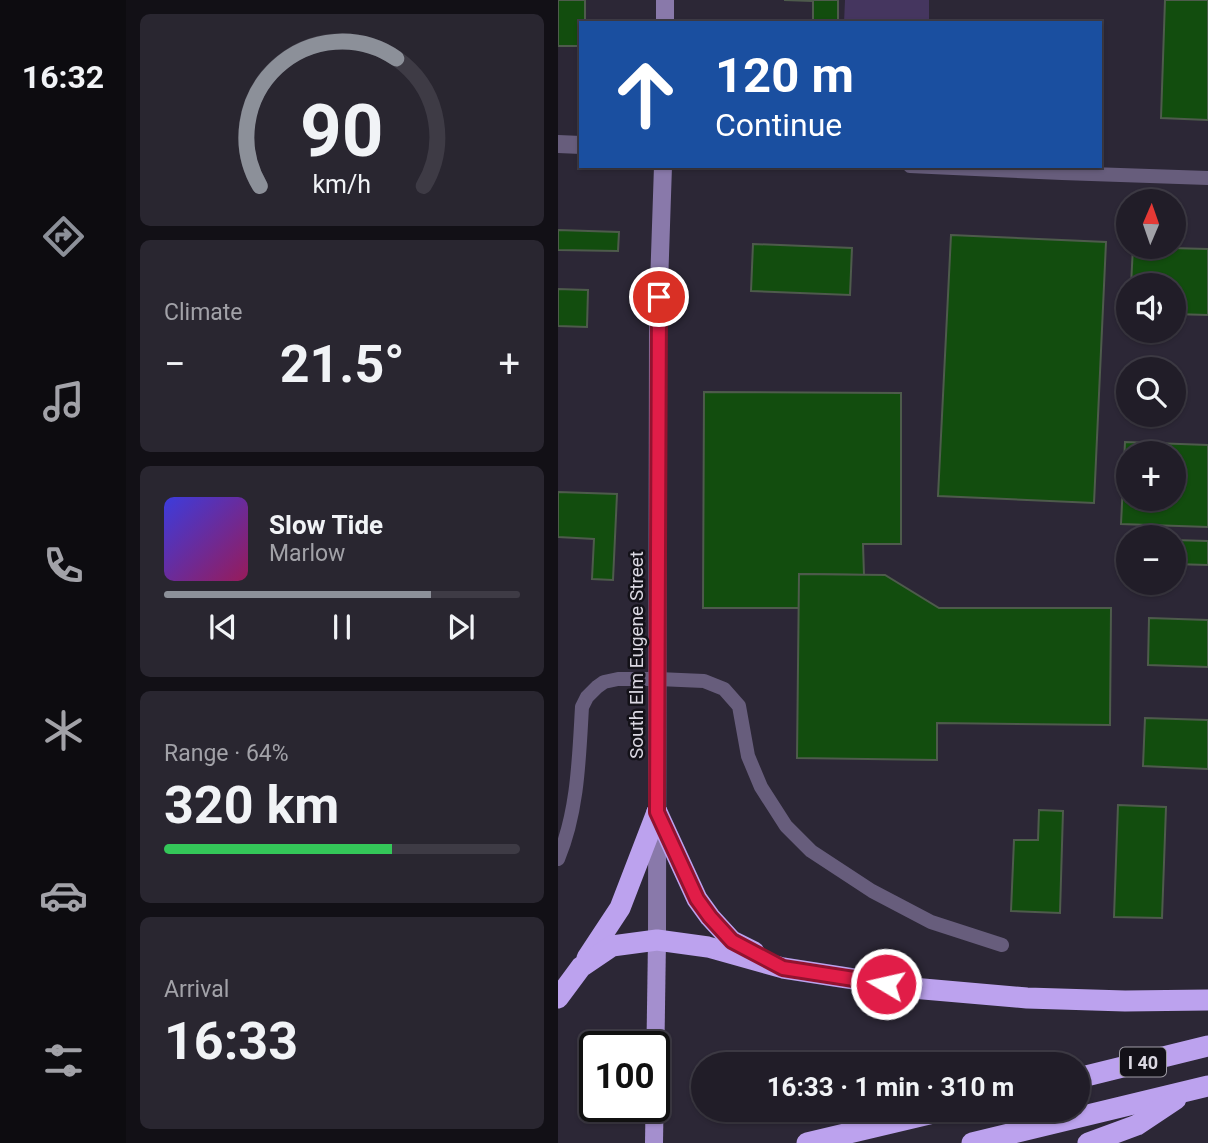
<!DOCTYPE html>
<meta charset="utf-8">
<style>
:root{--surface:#211d28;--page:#292630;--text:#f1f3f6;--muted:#a2a2a8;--line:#3e3b45;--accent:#8c9099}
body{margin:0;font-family:Roboto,sans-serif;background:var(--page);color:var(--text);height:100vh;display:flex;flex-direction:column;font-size:26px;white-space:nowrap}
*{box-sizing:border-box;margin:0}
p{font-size:23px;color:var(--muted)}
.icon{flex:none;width:38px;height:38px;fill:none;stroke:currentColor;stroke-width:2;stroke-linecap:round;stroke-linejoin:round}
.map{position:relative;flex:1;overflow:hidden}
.details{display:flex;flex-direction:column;gap:14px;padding:14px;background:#121016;width:432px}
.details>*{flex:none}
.guide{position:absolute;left:21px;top:21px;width:523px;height:147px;border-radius:0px;box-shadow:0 2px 5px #0004,0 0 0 2px var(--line);background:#1a4fa0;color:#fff;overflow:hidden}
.needle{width:46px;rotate:2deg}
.buttons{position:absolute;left:558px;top:189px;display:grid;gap:14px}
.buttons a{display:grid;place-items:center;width:70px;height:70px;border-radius:50%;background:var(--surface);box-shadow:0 2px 5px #0004,0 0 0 2px var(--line);font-size:35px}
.speed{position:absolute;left:21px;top:1031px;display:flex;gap:14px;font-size:35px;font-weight:700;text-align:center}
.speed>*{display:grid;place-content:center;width:91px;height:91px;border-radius:50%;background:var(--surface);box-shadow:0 2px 5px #0004,0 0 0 2px var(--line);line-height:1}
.speed .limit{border:4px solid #111;border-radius:10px;background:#fff;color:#111}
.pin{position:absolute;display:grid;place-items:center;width:60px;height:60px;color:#fff;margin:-30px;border:4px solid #fff;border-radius:50%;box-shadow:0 2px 7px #0007}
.me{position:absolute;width:77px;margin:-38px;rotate:279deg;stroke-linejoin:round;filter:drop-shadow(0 0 5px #0008)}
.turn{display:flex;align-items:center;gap:24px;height:147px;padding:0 21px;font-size:32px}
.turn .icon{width:91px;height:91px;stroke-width:2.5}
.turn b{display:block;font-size:49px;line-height:60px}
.big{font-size:52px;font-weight:700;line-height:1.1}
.details .widget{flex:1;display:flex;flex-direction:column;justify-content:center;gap:10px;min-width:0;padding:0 24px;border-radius:10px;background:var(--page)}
.details .dial{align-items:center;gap:0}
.dial svg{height:182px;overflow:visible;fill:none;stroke:var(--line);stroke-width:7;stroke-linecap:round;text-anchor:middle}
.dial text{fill:var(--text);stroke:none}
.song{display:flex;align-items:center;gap:21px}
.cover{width:84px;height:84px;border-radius:10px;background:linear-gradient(135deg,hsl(240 70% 55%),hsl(330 70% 35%))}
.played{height:7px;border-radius:4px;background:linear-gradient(90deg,var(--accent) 75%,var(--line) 75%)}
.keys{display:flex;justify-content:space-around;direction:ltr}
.heat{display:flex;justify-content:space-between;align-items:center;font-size:38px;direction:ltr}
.charge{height:10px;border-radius:5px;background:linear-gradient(90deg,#34c759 64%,var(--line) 0)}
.trip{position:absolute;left:133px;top:1052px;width:399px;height:70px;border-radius:35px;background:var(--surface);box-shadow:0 2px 5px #0004,0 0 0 2px var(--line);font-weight:700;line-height:70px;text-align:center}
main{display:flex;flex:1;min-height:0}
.tabs{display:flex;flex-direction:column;width:126px;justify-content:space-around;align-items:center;background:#0d0c10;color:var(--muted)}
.tabs .icon{width:49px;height:49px}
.tabs .on{color:var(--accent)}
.tabs b{font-size:32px;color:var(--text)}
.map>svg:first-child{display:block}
</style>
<main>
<nav class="tabs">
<b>16:32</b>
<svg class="icon on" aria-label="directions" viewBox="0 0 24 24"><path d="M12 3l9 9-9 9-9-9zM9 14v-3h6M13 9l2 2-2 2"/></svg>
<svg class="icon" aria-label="music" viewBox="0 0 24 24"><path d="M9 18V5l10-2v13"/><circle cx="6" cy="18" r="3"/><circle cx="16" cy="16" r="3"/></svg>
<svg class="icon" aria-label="phone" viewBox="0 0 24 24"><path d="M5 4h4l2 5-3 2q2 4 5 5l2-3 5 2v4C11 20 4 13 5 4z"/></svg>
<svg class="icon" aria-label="climate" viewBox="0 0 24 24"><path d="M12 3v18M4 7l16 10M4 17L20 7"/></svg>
<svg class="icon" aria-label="car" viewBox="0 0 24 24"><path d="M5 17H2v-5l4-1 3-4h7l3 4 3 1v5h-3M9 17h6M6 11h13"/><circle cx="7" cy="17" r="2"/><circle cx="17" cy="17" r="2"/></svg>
<svg class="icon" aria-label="filters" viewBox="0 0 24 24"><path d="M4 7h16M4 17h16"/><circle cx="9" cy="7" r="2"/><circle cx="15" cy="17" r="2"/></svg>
</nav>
<section class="details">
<div class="widget dial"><svg viewBox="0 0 100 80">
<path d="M14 69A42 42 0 1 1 86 69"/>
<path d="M14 69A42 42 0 0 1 74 13" stroke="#8c9099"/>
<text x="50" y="56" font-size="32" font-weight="700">90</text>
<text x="50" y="72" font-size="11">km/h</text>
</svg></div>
<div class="widget"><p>Climate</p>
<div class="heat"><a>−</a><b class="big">21.5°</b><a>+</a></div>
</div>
<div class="widget">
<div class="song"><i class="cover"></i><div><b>Slow Tide</b><p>Marlow</p></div></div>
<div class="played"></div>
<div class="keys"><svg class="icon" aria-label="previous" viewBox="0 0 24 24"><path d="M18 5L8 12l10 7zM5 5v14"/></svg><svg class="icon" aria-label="pause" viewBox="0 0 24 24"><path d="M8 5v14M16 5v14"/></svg><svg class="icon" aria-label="next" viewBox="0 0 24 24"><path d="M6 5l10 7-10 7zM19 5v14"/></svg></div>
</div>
<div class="widget"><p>Range · 64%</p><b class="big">320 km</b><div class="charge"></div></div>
<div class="widget"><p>Arrival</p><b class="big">16:33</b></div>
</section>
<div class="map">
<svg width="650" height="1143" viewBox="0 0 650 1143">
<rect width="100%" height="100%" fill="#2c2736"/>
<!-- green -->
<path fill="#45365f" d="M287 0H371V23H286Z"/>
<!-- building -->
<g fill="#124d0e" stroke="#4e5b4c" stroke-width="2" fill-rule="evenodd">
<path d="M0 0H27V23H23V46H0Z"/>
<path d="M226 0H280V23H255V1Z"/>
<path d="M607 0H650V120L603 118Z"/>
<path d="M0 230 61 232 60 251 0 250Z"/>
<path d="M393 235 548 242 536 503 380 496Z"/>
<path d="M195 244 294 248 292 295 193 291Z"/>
<path d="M575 247 650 249V315L616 314V285H573Z"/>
<path d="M0 289 30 290 29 327 0 326Z"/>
<path d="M146 392 343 393V544H305L306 575 241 574V608H145Z"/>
<path d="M567 442 650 445V527L563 524ZM570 453H616V499H570Z"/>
<path d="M0 492 59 494 55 580 34 579 36 539 0 537Z"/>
<path d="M616 540 650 541V565L616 564Z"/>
<path d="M241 574 327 575 381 608H553L552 725 379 723V760L239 758Z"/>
<path d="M591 618 650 620V667L590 665Z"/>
<path d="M587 718 650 720V769L585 766Z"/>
<path d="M560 805 608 807 604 918 556 917Z"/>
<path d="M481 810 505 811 502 913 453 911 456 840H480Z"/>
</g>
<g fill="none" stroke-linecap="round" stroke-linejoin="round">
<!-- minor -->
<g stroke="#675d7c" stroke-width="14">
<path d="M352 166 504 173 650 178"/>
<path d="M0 859C20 811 21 758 24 707L29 697 39 687 46 682 60 679H100L146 681 166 689 181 706 190 756 203 787 228 826 253 851 314 891 373 922 444 945"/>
</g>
<!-- tertiary -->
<path stroke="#675d7c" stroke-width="18" d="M0 144 23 145"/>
<!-- secondary -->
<g stroke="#8979aa" stroke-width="18">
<path d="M107 23V0"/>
<path d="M99 940 100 315 105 166"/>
</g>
<!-- primary -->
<path stroke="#a48fce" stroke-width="18" d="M96 1143 99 940"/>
<!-- motorway -->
<g stroke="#bca2ee" stroke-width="21">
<path d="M99 812 139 899 152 917 174 941 196 952"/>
<path d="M29 958 62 908 99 812"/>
<path d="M0 998 23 967 54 946 99 940 150 947 225 968 354 988 469 998 567 1001 650 1000"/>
<path d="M520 1078 650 1046"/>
<path d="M249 1143 388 1110"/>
<path d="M414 1143 650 1086"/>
<path d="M530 1143 579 1125 618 1099"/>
</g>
</g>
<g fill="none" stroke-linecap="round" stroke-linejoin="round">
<defs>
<path id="route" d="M101 297 99 812 139 899 152 917 174 941 225 968 328 984"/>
</defs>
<!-- route casing -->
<use href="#route" stroke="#92132f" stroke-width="18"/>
<!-- route -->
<use href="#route" stroke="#e11d48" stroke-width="12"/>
</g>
<g text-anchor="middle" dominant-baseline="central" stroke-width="5" stroke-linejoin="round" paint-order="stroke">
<!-- shield labels -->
<rect fill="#131118" stroke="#9f9ca5" stroke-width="2" x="562" y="1047.5" width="46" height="29" rx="5"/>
<g font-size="18" font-weight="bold" fill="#dbd8e2">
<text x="585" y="1062">I 40</text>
</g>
<!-- street labels -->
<g font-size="19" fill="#dbd8e2" stroke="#131118">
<text transform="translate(78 655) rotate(-90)">South Elm Eugene Street</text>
</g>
</g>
</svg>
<div class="buttons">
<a><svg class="needle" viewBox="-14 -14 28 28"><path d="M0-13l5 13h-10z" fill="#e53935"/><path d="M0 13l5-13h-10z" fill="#a2a2a8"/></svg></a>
<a><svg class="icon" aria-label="sound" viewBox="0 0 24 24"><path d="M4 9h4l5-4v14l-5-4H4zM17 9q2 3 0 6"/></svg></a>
<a><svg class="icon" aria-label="search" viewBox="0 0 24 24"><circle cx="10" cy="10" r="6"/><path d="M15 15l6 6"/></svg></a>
<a>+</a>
<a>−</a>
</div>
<div class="speed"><div class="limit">100</div></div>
<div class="pin" style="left:101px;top:297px;background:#d93025"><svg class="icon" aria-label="arrive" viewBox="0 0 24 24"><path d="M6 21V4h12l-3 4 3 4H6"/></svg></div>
<svg class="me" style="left:328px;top:984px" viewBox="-20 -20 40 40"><circle r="17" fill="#e11d48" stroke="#fff" stroke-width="3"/><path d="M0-11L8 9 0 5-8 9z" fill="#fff"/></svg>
<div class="trip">16:33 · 1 min · 310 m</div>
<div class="guide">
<div class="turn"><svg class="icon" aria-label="ahead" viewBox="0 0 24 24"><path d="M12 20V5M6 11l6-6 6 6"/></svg><div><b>120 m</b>Continue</div></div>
</div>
</div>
</main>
